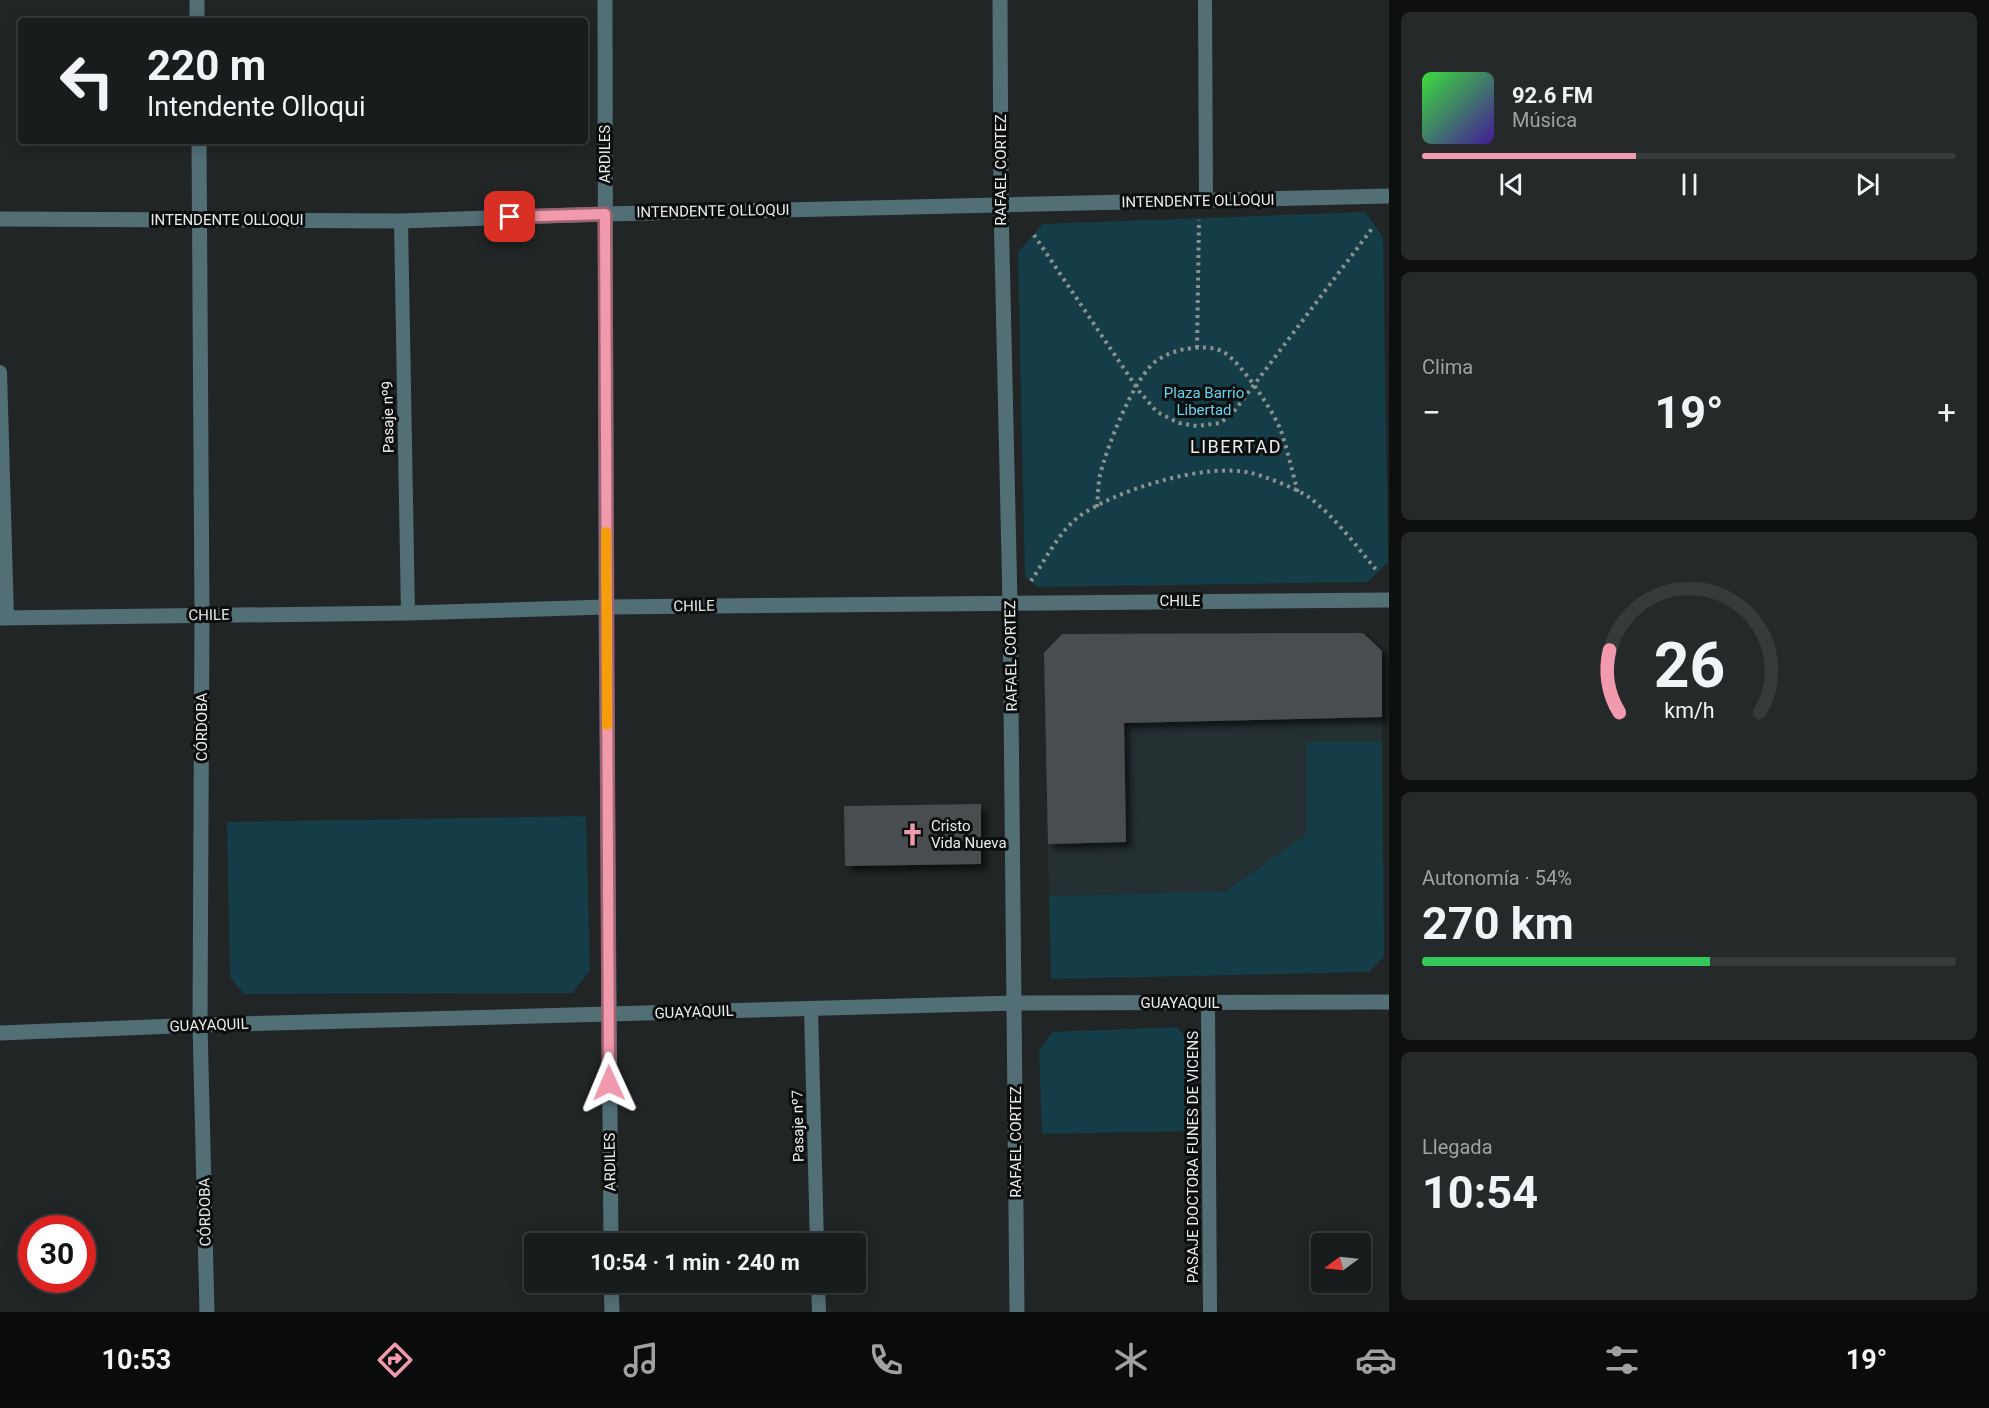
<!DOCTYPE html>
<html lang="es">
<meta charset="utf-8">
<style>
:root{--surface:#191c1c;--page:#262929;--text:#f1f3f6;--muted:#9fa1a3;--line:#373a3b;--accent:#f29aad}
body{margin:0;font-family:Roboto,sans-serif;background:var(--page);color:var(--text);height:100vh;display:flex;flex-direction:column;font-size:22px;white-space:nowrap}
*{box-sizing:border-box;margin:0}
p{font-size:20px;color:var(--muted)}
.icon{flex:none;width:33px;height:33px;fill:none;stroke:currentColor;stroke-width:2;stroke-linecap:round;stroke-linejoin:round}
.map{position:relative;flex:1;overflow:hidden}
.panel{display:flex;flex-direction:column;gap:12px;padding:12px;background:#0e0f0f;width:600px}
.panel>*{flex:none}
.top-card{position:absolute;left:18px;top:18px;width:570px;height:126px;border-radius:6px;box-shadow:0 3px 15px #0003,0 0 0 2px var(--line);background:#191c1c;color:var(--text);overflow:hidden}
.needle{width:39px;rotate:255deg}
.buttons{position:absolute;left:1311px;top:1233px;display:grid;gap:12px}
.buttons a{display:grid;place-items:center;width:60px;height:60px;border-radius:6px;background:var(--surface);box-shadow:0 3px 15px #0003,0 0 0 2px var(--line);font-size:30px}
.speed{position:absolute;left:18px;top:1215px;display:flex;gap:12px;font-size:30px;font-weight:700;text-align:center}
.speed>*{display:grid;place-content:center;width:78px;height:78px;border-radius:50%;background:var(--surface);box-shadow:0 3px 15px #0003,0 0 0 2px var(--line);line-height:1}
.speed .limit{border:9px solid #d22;background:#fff;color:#111}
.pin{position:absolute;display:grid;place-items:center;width:51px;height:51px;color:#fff;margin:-26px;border-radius:12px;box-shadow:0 3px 9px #0006}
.me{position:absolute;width:66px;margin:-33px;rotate:359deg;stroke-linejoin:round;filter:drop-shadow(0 0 4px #0008)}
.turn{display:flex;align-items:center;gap:21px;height:126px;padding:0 30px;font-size:27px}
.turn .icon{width:78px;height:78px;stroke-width:2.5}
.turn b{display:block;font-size:42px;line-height:51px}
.big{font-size:45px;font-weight:700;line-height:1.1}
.panel .card{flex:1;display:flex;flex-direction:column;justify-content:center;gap:9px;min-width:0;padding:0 21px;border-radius:9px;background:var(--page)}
.panel .dial{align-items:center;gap:0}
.dial svg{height:156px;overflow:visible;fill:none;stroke:var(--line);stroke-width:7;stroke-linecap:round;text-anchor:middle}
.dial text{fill:var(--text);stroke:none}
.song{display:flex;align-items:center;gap:18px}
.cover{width:72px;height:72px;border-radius:9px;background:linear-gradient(135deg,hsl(120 70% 55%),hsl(260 70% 35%))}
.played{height:6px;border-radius:3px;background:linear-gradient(90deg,var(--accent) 40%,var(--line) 40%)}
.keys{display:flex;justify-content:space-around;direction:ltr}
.heat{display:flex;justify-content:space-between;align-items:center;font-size:33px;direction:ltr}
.charge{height:9px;border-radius:4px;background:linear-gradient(90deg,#34c759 54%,var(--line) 0)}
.trip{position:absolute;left:524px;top:1233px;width:342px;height:60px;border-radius:6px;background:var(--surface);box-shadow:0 3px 15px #0003,0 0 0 2px var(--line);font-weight:700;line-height:60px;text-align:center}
.tab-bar{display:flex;height:96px;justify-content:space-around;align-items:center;background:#0a0b0b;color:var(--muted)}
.tab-bar .icon{width:42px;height:42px}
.tab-bar .selected{color:var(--accent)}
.tab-bar b{font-size:27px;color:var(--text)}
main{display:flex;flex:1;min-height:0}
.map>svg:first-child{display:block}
</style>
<main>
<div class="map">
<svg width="1389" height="1312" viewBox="0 0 1389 1312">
<defs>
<filter id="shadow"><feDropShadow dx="5.5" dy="5.5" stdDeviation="3" flood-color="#0009"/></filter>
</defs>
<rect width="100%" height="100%" fill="#212526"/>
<!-- built -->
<path fill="#253033" d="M1363 633 1382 651V742H1307L1308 834 1224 892 1049 896 1044 653 1062 634Z"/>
<!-- green -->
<g fill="#143d47">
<path d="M1365 212 1383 237 1388 562 1368 582 1038 587 1025 577 1018 252 1043 224Z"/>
<path d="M1307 742H1382L1384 956 1369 972 1051 979 1049 896 1224 892 1307 834Z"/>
<path d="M586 816 590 971 572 993 244 994 230 977 227 822Z"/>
<path d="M1177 1027 1191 1045 1192 1131 1042 1134 1039 1051 1052 1032Z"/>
</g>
<!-- building -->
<g fill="#494d4f" filter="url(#shadow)">
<path d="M1363 633 1382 651V717L1124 723 1126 842 1048 844 1044 653 1062 634Z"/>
<path d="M981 804V864L845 866 844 806Z"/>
</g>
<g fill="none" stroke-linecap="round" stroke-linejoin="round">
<!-- path -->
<g stroke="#8c9090" stroke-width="4" stroke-dasharray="3 4.5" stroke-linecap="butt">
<path d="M1034 235 1139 391 1157 412 1179 423 1197 426 1220 423 1232 414 1374 226"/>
<path d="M1197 348 1199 220"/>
<path d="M1097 507C1098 496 1098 485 1100 475 1107 447 1133 379 1156 361 1168 353 1180 349 1194 348 1205 347 1216 347 1225 353 1242 364 1274 412 1281 431 1288 451 1292 472 1298 492"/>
<path d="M1031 581C1045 560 1058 534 1077 518 1114 490 1206 462 1251 473 1267 477 1296 488 1310 498 1336 518 1357 547 1378 572"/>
</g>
<!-- service -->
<g stroke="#526f76" stroke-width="14">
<path d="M1205 0 1206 200"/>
<path d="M401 221 408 613"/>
<path d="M0 372 7 618"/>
<path d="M1208 1003 1210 1312"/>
<path d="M811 1009 817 1244"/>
<path d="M818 1282 819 1312"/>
</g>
<!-- minor -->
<g stroke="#526f76" stroke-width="15">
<path d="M197 0V21"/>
<path d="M605 0 606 607 611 1244"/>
<path d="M1000 0 1001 205 1010 602 1017 1312"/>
<path d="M199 141 202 615 200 1025 207 1312"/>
<path d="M0 219 401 221 605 214 1389 196"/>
<path d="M0 618 408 613 606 607 1389 600"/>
<path d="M0 1033 200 1025 1015 1003 1389 1002"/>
<path d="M611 1282 612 1312"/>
</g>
</g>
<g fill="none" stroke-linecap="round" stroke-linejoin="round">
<defs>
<path id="route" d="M510 217 605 214 609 1083"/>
</defs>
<!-- route casing -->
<use href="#route" stroke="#9d6470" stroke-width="15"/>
<!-- route -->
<use href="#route" stroke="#f29aad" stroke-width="10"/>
<!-- slow -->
<path stroke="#f59e0b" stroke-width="10" d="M606 532 607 725"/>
</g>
<!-- icons -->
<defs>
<symbol id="church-bare" viewBox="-9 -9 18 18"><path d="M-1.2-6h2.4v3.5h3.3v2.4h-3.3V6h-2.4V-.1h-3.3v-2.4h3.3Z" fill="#f29aad" stroke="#0c0e0e" stroke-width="2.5" paint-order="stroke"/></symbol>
</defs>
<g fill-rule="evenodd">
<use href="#church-bare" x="896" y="818" width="33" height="33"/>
</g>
<g text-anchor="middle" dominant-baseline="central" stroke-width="6" stroke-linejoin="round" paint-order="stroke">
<!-- street labels -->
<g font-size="15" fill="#eaeded" stroke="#0c0e0e">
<text transform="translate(605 154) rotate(-90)">ARDILES</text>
<text transform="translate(1001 170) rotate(-90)">RAFAEL CORTEZ</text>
<text transform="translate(1198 201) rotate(-1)">INTENDENTE OLLOQUI</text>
<text transform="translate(713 211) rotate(-1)">INTENDENTE OLLOQUI</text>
<text x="227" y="220">INTENDENTE OLLOQUI</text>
<text transform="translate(388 417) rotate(-91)">Pasaje nº9</text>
<text x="1180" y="601">CHILE</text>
<text transform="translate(694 606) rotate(-1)">CHILE</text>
<text transform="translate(209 615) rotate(-1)">CHILE</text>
<text transform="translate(1011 656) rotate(-91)">RAFAEL CORTEZ</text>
<text transform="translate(202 727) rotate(-90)">CÓRDOBA</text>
<text x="1180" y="1003">GUAYAQUIL</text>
<text transform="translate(694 1012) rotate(-2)">GUAYAQUIL</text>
<text transform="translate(209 1025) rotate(-2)">GUAYAQUIL</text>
<text transform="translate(798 1126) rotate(-91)">Pasaje nº7</text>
<text transform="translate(1016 1142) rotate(-90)">RAFAEL CORTEZ</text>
<text transform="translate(1193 1157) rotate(-90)">PASAJE DOCTORA FUNES DE VICENS</text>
<text transform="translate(610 1162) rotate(-91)">ARDILES</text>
<text transform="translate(205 1212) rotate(-91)">CÓRDOBA</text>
</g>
<!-- park labels -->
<g font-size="15" fill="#62d4ef" stroke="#0c0e0e">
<text x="1204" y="393">Plaza Barrio<tspan x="1204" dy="17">Libertad</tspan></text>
</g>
<!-- poi labels -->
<g font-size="15" fill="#eaeded" stroke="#0c0e0e" text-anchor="start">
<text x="931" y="826">Cristo<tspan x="931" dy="17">Vida Nueva</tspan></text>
</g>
<!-- quarter labels -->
<g font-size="18" letter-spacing="1.5" fill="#eaeded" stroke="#0c0e0e">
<text x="1236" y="446">LIBERTAD</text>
</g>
</g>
</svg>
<div class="buttons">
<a><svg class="needle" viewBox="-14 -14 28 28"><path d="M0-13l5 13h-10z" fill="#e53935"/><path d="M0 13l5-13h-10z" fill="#9fa1a3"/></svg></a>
</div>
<div class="speed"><div class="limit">30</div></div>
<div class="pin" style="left:510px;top:217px;background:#d93025"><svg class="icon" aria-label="arrive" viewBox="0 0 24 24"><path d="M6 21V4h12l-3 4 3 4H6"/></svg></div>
<svg class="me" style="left:609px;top:1083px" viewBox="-20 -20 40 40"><path d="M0-17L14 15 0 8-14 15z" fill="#f29aad" stroke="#fff" stroke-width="4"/></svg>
<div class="trip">10:54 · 1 min · 240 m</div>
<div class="top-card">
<div class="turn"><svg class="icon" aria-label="left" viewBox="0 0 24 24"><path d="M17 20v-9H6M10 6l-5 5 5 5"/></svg><div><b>220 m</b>Intendente Olloqui</div></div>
</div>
</div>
<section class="panel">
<div class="card">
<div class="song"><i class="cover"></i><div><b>92.6 FM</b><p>Música</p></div></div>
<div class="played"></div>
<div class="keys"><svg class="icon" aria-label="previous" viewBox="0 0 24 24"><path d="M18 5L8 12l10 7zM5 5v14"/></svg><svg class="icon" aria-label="pause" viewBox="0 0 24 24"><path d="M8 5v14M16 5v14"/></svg><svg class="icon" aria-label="next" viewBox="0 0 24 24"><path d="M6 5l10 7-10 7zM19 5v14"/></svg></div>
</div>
<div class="card"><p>Clima</p>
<div class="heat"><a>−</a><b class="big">19°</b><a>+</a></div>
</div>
<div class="card dial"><svg viewBox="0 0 100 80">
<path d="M14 69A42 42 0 1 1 86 69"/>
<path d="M14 69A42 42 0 0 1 9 37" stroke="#f29aad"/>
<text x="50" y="56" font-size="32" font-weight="700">26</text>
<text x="50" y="72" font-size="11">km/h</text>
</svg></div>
<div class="card"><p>Autonomía · 54%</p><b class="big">270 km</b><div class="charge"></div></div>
<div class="card"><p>Llegada</p><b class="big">10:54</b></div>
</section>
</main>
<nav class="tab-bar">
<b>10:53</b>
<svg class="icon selected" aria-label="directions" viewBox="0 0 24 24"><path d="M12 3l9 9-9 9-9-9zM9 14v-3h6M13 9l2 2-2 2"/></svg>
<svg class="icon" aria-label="music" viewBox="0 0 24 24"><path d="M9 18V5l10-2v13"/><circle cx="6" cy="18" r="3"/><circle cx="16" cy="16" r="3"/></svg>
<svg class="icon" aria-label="phone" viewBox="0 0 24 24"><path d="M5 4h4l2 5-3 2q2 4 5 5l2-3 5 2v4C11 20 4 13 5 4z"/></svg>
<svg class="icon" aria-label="climate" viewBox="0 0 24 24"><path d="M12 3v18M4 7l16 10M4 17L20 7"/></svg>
<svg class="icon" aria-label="car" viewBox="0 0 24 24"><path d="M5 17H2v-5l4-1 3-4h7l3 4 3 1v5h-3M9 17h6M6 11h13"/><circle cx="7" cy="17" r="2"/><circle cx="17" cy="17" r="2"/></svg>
<svg class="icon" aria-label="filters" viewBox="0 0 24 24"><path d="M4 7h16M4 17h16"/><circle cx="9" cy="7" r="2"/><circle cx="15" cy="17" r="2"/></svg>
<b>19°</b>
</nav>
